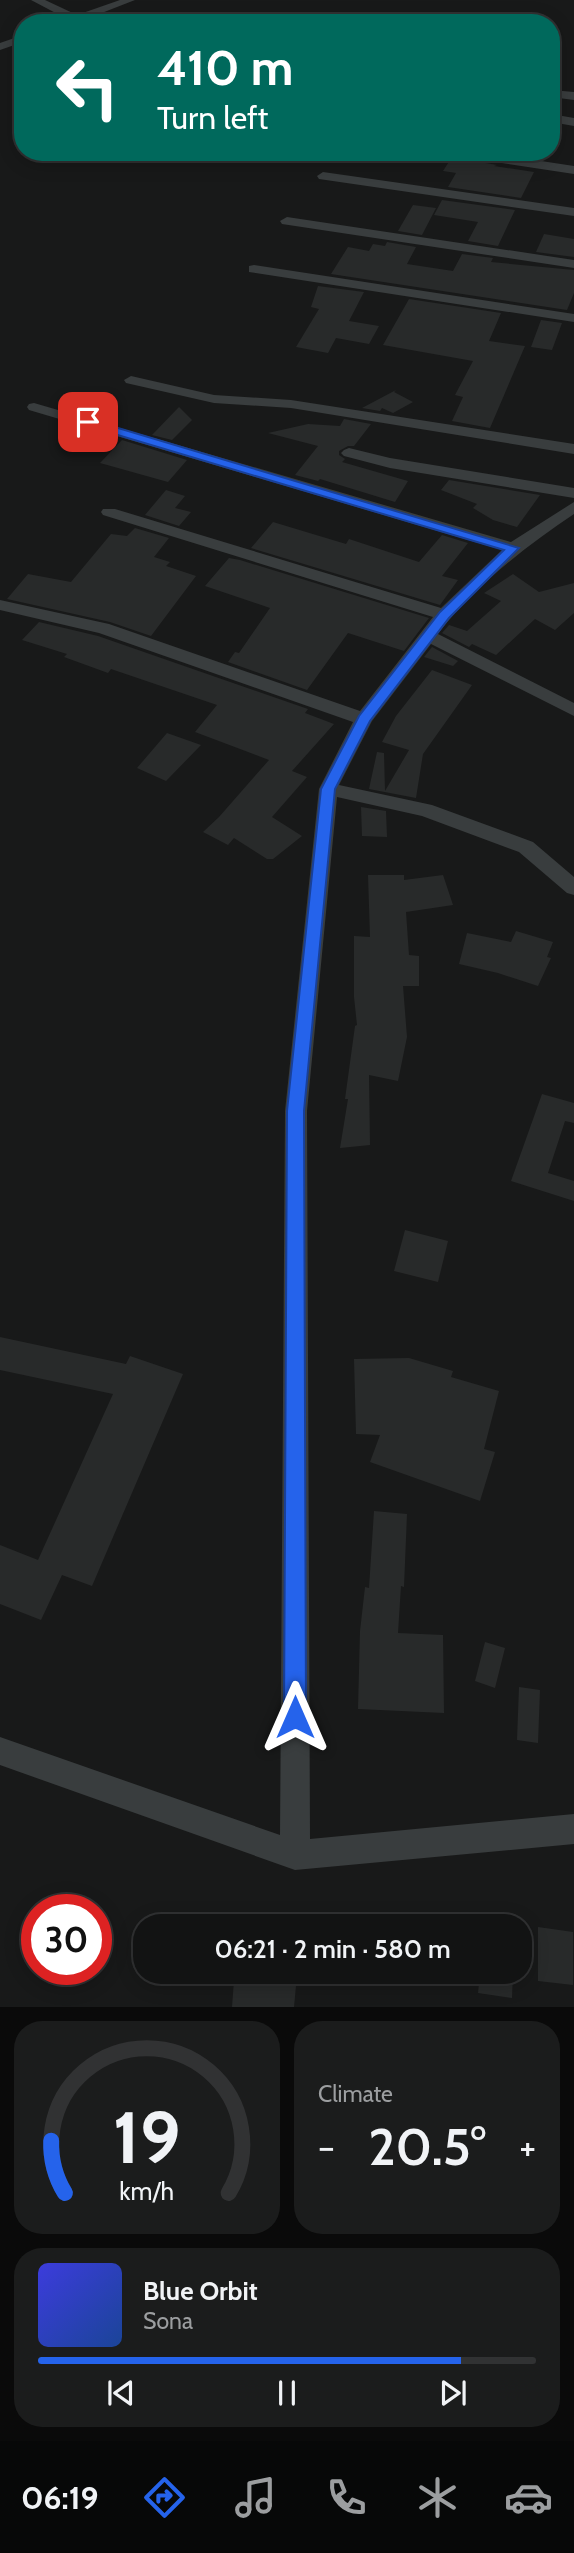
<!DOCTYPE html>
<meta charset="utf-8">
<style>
:root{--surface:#121313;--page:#1b1c1c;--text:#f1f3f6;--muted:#9c9ea0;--line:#313233;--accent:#2563eb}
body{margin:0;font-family:Cabin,sans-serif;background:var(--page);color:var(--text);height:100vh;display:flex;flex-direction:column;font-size:26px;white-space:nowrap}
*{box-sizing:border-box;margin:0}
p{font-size:23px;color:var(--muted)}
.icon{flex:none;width:38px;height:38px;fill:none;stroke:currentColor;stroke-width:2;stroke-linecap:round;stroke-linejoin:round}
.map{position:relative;height:2007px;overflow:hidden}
.drawer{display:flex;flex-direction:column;gap:14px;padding:14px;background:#0a0a0a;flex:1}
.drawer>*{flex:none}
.top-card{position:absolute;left:14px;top:14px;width:546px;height:147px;border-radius:28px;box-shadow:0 4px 18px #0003,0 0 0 2px var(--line);background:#00695c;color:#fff;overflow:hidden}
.speed{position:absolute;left:21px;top:1894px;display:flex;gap:14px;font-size:35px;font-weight:700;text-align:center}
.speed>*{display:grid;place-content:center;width:91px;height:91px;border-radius:50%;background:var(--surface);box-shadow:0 4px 18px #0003,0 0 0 2px var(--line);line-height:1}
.speed .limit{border:10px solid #d22;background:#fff;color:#111}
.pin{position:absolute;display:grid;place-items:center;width:60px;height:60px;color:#fff;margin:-30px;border-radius:14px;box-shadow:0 4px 10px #0006}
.me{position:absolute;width:77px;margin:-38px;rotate:0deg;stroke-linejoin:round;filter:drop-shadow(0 0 5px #0008)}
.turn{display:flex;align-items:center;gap:24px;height:147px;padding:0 28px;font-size:32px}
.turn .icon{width:91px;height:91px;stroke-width:2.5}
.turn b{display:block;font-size:49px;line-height:60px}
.big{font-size:52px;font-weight:600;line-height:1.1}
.drawer .card{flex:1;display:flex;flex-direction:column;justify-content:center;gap:10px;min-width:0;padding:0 24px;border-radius:28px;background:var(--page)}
.drawer .dial{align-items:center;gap:0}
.dial svg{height:182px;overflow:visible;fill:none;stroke:var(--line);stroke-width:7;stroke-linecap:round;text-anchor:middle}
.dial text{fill:var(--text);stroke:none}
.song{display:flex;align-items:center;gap:21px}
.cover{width:84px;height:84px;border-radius:10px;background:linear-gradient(135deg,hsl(240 70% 55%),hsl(220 70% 35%))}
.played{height:7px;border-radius:4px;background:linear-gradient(90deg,var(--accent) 85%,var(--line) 85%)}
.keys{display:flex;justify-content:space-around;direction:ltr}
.heat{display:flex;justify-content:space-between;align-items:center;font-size:38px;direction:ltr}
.drawer .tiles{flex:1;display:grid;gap:14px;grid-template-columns:1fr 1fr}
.card:last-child{grid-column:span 2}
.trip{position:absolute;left:133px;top:1914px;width:399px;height:70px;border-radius:28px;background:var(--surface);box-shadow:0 4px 18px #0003,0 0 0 2px var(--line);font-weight:600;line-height:70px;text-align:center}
.tab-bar{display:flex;height:112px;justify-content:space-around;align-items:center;background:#070808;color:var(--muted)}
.tab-bar .icon{width:49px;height:49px}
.tab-bar .on{color:var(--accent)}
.tab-bar b{font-size:32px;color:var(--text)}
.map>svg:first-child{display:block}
</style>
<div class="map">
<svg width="574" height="2007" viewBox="0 0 574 2007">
<rect width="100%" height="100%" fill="#181919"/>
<!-- building -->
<g fill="#282a2a">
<path d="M452 157 497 165 494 166 534 172 521 198 448 187 456 173 443 171Z"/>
<path d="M442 200 515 210 498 246 468 241 478 222 434 215Z"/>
<path d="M413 205 436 208 422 235 398 231Z"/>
<path d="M544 234 574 239V257L536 252Z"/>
<path d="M387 242 416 247 407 264 453 271 462 254 493 258 491 262 574 270V293L567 310 331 274 348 247 369 251 373 244 385 246Z"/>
<path d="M318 286 364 292 349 321 379 326 369 344 336 338 328 353 296 347 319 309 311 307Z"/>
<path d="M409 299 501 313 489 341 525 346 490 428 452 421 463 397 455 395 473 361 383 345Z"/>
<path d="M541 320 562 323 552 350 531 347Z"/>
<path d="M396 390 394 392 413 402 393 413 382 408 380 411 362 408Z"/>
<path d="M179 407 192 420 172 440 152 435Z"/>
<path d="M344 419 371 424 354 446H348L339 451V455L345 459 342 462 408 481 395 502 320 479 318 481 295 475 318 446 268 433 308 424 340 426Z"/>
<path d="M122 440 187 460 168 482 100 463Z"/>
<path d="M449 480 540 495 517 527 493 520 473 508 477 504 441 490Z"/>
<path d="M166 490 185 496 175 508 191 512 179 526 145 515Z"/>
<path d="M273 522 346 544 349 539 419 562 442 535 468 543 442 576 458 580 440 605 251 548Z"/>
<path d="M135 528 169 538 154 557 170 562 166 566 196 576 151 636 110 622 7 599 28 574 71 582 111 534 127 536Z"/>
<path d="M229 558 240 560 429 618 404 651 348 633 307 690 228 662 235 652 239 653 270 608 205 586Z"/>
<path d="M513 574 539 592 574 583V613L555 630 535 619 496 655 472 644 469 647 442 633 449 625 467 631 501 601 484 593Z"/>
<path d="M39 622 98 636 308 709 305 713 334 724 292 771 307 777 272 817 302 836 273 859H267L234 838 228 845 203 832 219 817 269 760 195 732 217 705 111 669 108 673 64 657 67 654 22 640Z"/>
<path d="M432 647 458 661 453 666 424 657Z"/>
<path d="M432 670 472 685 423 754 416 798 369 789 377 752 384 753 385 791 409 750 382 742 396 716Z"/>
<path d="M167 733 201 745 166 781 137 768Z"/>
<path d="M361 807 386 811 387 837 362 836Z"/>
<path d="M368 875H404V880L443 875 453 905 406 912 409 955 419 956V986H403L407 1037 398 1081 369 1075 370 1145 340 1148 348 1099H345L355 1026 357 1025 354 997V936L370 937Z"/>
<path d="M516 931 553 942 547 957 551 958 538 986 498 973 459 964 467 933 511 942Z"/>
<path d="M542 1094 574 1103V1123L565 1121 548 1173 574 1181V1201L511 1181Z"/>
<path d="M405 1230 448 1241 438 1282 394 1271Z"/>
<path d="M0 1337 126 1364 130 1356 183 1374 92 1586 62 1575 41 1620 0 1604V1545L38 1560 113 1394 0 1370Z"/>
<path d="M409 1358 453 1371 451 1377 499 1391 484 1449 495 1452 480 1501 370 1462 380 1435 356 1434 354 1359Z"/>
<path d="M374 1511 407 1514 404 1587 401 1586 398 1633 443 1635 444 1713 358 1709 360 1631 365 1587 369 1588Z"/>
<path d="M485 1642 505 1648 495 1688 475 1681Z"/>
<path d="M519 1687 540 1690 538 1743 517 1740Z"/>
<path d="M538 1927 573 1932V1985L538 1981Z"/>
<path d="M480 1972H513L512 1998 478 1993Z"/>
<path d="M234 1980 296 1986 294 2007H232Z"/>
</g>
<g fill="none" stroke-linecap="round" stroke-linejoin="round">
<!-- street -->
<g fill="#393d3e" fill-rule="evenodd">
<path d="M31 0H45L77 15 120 0H135L76 23H60L67 19Z"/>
<path d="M23 35V42L0 50V43Z"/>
<path d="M551 90 574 92V100L551 97Z"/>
<path d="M551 114 574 118V126L551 122Z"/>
<path d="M450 152H482L574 166V174L456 156Z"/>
<path d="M323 172 574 208V216L319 179 317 176Z"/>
<path d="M287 217 574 260V268L282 224 280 221Z"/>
<path d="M254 265 574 314V322L249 272V266Z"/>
<path d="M131 376 214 395 291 400 574 444V454L291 408 214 403 126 383 124 380Z"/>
<path d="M34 403 511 542 574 502V514C524 548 475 585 438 634L574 703V716L431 644 372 721 339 785 432 805 533 842 574 877V895L567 893 519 852 422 816 337 797 307 1111 310 1839 574 1814V1844L295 1870 0 1765V1737L280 1835 285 1111 319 789 353 722 99 633 0 610V600L109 624 360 711 433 617 103 515 101 512 103 509H115L441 608 502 550 29 410 27 407 29 404Z"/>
<path d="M349 448 390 458 574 488V498L390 468 344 456 341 453 344 450Z"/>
</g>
</g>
<!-- route -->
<path fill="#2563eb" stroke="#184099" stroke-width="2" d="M88 419 519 548 449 618 370 721 335 789 304 1111 306 1717 302 1725 295 1728 287 1725 284 1717 287 1111 321 789 359 716 440 612 504 550 84 425V420Z"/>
</svg>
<div class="speed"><div class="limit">30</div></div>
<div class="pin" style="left:88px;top:422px;background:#d93025"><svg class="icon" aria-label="arrive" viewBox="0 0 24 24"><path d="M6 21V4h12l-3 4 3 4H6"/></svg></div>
<svg class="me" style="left:295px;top:1717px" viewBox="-20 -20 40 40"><path d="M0-17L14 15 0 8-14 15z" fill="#2563eb" stroke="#fff" stroke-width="4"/></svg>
<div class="trip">06:21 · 2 min · 580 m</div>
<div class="top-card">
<div class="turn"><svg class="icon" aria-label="left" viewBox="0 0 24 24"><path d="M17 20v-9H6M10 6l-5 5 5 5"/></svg><div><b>410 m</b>Turn left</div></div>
</div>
</div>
<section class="drawer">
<div class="tiles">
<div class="card dial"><svg viewBox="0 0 100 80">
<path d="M14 69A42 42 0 1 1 86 69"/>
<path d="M14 69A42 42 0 0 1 8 46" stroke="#2563eb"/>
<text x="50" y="56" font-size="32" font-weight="700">19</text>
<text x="50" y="72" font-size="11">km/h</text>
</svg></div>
<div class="card"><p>Climate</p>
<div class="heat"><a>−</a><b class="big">20.5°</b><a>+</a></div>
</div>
<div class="card">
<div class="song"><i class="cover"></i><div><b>Blue Orbit</b><p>Sona</p></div></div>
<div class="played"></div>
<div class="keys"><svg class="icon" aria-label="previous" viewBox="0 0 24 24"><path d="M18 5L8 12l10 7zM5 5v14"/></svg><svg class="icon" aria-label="pause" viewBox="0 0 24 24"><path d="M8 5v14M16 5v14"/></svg><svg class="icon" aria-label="next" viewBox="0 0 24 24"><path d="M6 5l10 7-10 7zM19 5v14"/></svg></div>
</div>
</div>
</section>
<nav class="tab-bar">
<b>06:19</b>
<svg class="icon on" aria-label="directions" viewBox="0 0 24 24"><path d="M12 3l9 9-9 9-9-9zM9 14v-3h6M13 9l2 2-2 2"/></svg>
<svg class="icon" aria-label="music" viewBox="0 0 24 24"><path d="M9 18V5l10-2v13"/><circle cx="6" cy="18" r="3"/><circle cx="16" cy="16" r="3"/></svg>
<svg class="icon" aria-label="phone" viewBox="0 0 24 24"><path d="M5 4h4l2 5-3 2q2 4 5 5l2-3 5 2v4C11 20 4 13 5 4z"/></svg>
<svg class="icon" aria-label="climate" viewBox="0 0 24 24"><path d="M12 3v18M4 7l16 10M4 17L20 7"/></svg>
<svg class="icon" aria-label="car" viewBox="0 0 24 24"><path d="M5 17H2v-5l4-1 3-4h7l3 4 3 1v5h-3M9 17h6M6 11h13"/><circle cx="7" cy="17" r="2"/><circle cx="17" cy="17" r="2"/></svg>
</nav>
